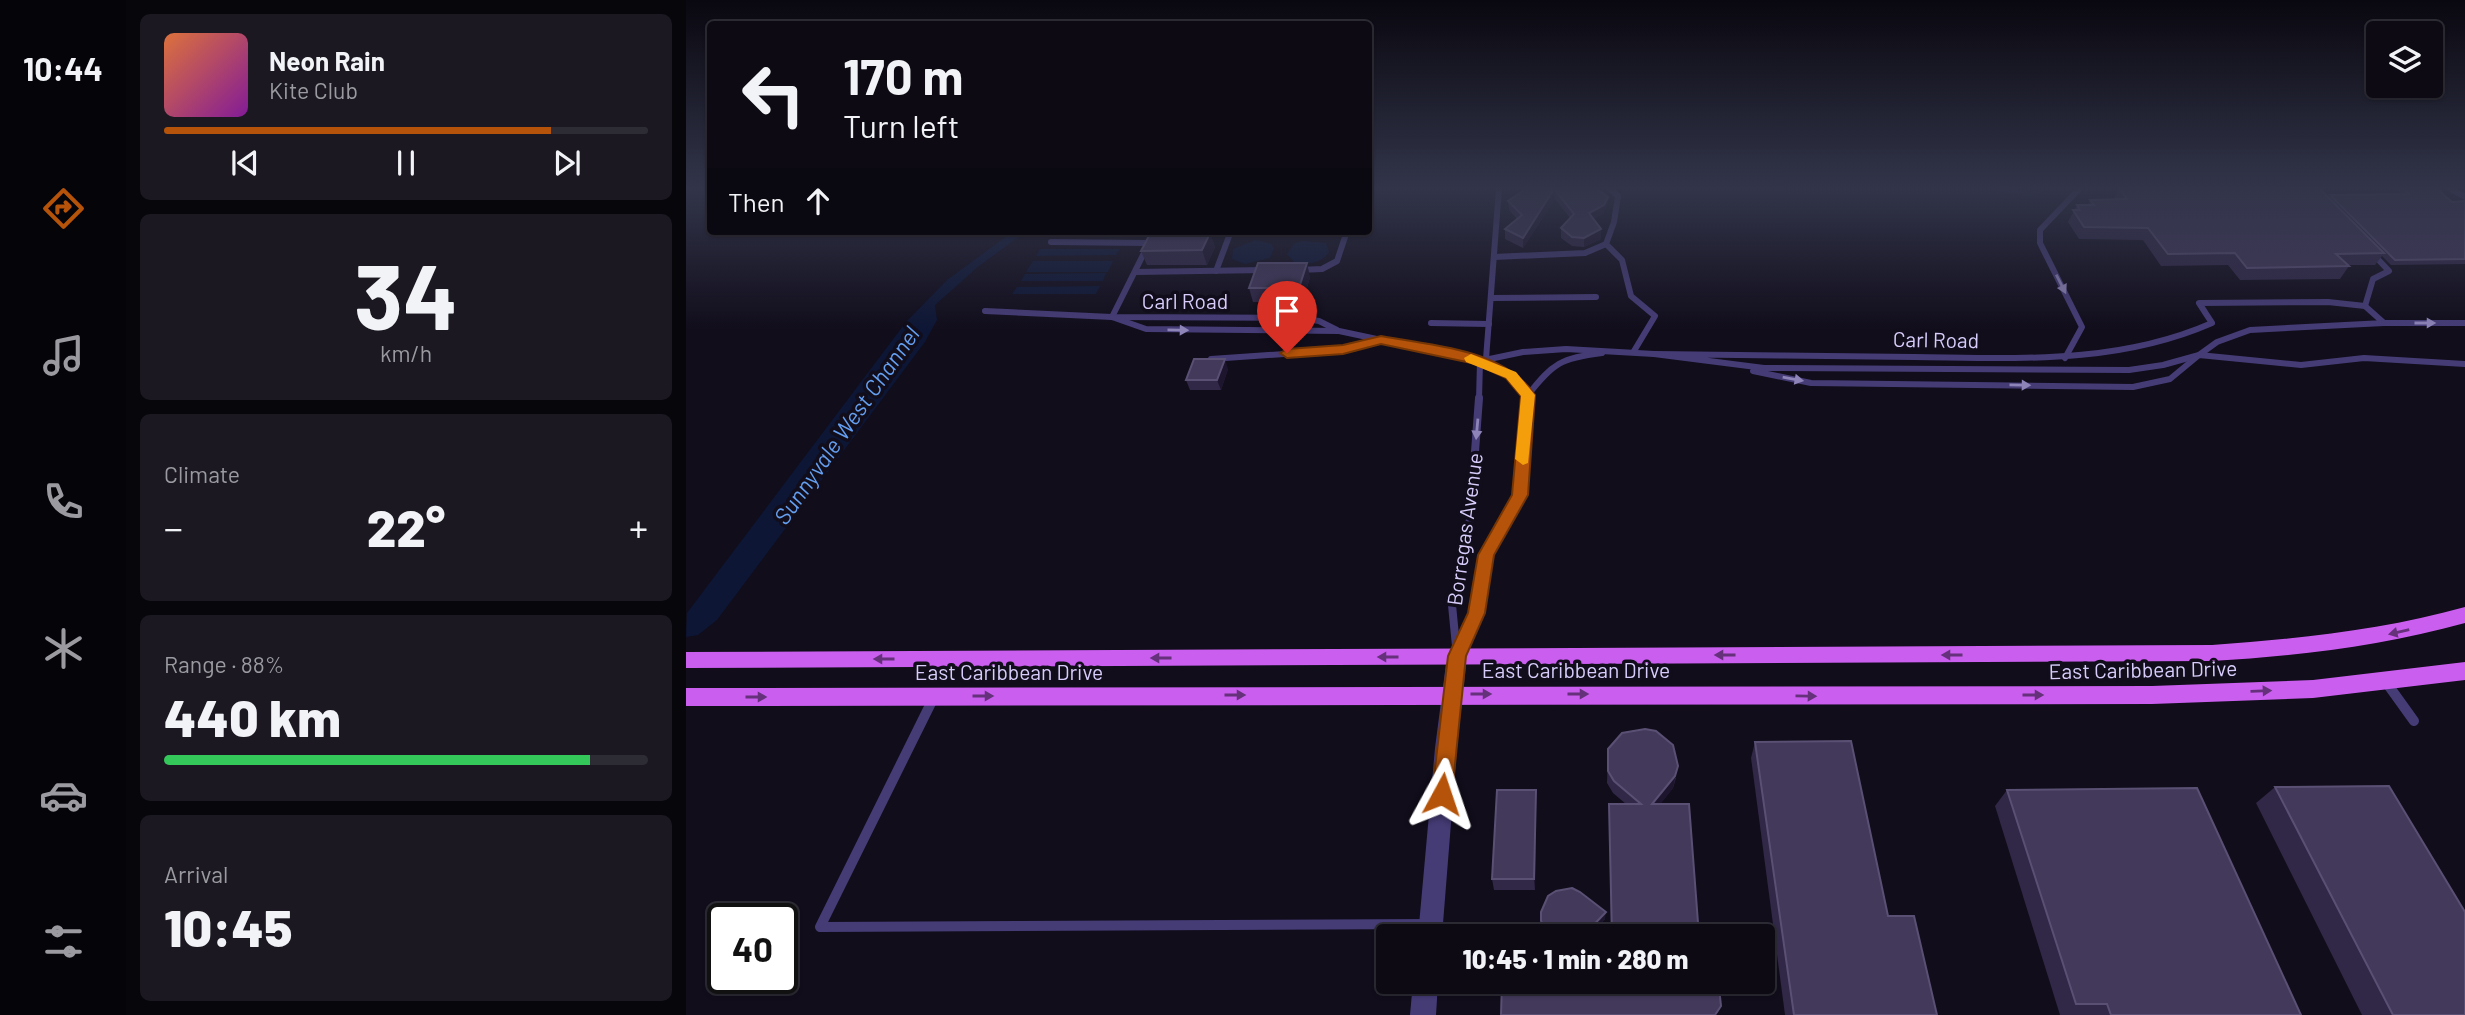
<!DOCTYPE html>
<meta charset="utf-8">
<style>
:root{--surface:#0d0a14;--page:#1b1822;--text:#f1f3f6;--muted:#9a9aa0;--line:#2d2b34;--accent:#b45309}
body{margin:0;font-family:Barlow,sans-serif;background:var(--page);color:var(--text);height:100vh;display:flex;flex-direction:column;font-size:26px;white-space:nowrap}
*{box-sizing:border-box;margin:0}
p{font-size:23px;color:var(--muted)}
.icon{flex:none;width:38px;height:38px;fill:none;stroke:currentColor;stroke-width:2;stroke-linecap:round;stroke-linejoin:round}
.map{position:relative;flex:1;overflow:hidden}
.drawer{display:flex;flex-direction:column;gap:14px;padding:14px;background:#07060b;width:560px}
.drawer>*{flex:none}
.top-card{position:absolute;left:21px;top:21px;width:665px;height:214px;border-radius:7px;box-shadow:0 2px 5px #0004,0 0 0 2px var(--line);background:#0d0a14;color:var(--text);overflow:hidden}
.buttons{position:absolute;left:1680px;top:21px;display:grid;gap:14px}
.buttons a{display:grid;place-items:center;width:77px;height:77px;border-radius:7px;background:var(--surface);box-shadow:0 2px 5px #0004,0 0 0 2px var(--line);font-size:35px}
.speed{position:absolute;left:21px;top:903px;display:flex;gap:14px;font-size:35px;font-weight:700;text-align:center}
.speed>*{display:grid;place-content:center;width:91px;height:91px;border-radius:50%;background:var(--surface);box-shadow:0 2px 5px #0004,0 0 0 2px var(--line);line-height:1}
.speed .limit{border:4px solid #111;border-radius:10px;background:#fff;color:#111}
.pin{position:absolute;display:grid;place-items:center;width:60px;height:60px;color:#fff;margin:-72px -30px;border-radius:50% 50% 50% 0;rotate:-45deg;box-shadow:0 0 7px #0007}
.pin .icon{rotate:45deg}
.me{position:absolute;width:77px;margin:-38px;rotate:5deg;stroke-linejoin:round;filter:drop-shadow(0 0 5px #0008)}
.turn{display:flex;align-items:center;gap:24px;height:147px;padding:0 21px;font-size:32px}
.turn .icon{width:91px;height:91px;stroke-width:2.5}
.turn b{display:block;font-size:49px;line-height:60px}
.then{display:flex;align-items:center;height:66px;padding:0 21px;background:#0003;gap:14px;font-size:26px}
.big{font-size:52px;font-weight:800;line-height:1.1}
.drawer .tile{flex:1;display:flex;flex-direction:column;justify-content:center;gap:10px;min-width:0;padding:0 24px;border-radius:10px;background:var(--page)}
.drawer .dial{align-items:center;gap:0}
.dial b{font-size:91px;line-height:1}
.song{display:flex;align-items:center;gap:21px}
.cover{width:84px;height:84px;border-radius:10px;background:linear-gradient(135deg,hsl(20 70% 55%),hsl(290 70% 35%))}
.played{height:7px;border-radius:4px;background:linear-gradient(90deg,var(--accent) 80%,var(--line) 80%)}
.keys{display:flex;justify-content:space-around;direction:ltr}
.heat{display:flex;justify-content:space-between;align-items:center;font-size:38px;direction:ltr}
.charge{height:10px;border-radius:5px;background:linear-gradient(90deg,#34c759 88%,var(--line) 0)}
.trip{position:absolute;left:690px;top:924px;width:399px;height:70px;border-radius:7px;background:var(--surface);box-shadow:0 2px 5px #0004,0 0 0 2px var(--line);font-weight:800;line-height:70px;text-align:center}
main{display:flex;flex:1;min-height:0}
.dock{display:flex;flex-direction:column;width:126px;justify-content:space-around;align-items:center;background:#050408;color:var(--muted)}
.dock .icon{width:49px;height:49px}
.dock .current{color:var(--accent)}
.dock b{font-size:32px;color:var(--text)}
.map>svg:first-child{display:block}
</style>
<main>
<nav class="dock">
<b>10:44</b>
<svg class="icon current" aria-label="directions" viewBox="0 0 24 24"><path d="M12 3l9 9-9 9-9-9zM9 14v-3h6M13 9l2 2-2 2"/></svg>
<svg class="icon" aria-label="music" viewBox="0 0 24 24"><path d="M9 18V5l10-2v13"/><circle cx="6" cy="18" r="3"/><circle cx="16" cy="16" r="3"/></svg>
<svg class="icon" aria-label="phone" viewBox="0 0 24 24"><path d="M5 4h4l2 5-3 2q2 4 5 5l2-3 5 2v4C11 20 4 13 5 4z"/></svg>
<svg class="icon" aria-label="climate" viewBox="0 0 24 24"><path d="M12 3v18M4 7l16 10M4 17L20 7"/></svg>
<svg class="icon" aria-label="car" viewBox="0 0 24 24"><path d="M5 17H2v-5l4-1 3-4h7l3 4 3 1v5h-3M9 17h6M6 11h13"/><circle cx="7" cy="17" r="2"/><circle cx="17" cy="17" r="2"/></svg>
<svg class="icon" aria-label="filters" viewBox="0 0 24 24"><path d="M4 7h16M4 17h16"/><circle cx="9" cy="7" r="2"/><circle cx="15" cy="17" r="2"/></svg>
</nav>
<section class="drawer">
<div class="tile">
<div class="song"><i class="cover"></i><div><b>Neon Rain</b><p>Kite Club</p></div></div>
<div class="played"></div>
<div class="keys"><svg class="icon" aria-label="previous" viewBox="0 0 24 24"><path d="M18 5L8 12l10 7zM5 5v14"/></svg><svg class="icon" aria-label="pause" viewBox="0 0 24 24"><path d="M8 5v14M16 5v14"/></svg><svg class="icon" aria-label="next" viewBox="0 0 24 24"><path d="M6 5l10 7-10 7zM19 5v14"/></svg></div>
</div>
<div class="tile dial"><b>34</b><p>km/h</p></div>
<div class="tile"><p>Climate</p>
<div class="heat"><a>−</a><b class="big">22°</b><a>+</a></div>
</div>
<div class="tile"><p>Range · 88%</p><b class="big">440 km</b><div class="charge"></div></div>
<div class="tile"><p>Arrival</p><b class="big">10:45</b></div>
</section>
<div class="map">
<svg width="1779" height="1015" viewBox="0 0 1779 1015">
<rect width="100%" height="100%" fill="#110d1b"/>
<!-- water -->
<g fill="#0d1634">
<path d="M328 231H341L293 266 249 305 251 320 239 342 31 620 12 635 0 637 1 613 220 322 261 280Z"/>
<path d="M570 240 585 244 588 248 584 258 559 264 546 259 547 249Z"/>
<path d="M616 241 640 243 643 252C635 264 621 265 608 262L601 254 608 244Z"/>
<path d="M354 249H434L430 255 350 256Z"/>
<path d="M347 261H427L422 272H340Z"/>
<path d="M420 273 417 281H335L339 274Z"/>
<path d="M414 286 410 294H326L331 287Z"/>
</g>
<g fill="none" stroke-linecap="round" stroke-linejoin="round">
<!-- stream -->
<path stroke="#0d1634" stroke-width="4.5" d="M1307 188 1344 195 1360 188"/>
<!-- service-far2 -->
<g stroke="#453c76" stroke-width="6">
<path d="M923 188 932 196 928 222 920 244 936 260 945 296 969 316 948 351"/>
<path d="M1763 188 1779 197"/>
<path d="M365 242 459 243 461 247 426 317"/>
<path d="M808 257 899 253 920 244"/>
<path d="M613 270 636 269 651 261 661 231"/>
<path d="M530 271 545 231"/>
<path d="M449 272 579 270"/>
<path d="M805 298 910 297"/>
<path d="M1642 302 1679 306 1698 323 1564 330 1531 342 1513 355 1477 365 1443 370 1078 368 968 354C1055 355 1141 356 1228 357 1330 358 1430 365 1526 323L1513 303Z"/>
<path d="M1679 306 1687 279 1703 271 1686 253"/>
<path d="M299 311 426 317 614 318 633 321 651 330"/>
<path d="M426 317 460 329 653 331 794 361 837 352 880 349 968 354"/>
<path d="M745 323 803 324"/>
<path d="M1698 323H1779"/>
<path d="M1379 358 1396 327 1354 243V230L1394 188"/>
<path d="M525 359 657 350 692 341"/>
<path d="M800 359 813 188"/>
<path d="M794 361 825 375 842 395"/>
<path d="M1067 371 1125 383 1447 387 1484 379 1513 355 1615 365 1678 358 1779 364"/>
<path d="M793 400 794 361"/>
<path d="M842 400V395C867 363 875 358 916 353"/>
</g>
<!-- service-far1 -->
<g stroke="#453c76" stroke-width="8">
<path d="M771 656 791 613 800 555 834 495 842 398"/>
<path d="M771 656 766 605 784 519 793 398"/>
</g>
<!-- service -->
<g stroke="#453c76" stroke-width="10">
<path d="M1700 682 1728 721"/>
<path d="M247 699 134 927 744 924"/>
</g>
<!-- tertiary -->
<g fill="#453c76" fill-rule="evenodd">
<path d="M771 648 778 650 781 656 771 748 756 936H732L749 748 761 656 764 650Z"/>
<path d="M727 982H752L750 1015H724Z"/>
</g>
<!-- primary -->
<g fill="#ca5eef" fill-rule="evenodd">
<path d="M1779 607V623C1696 646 1612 656 1526 661L0 668V652L1526 645C1612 639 1696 630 1779 607Z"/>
<path d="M1779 662V680L1627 698 1466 704 0 706V688L1466 686 1627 680Z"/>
</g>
</g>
<!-- wall -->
<g fill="#312747">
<path d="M837 188 878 190 922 197 921 206 917 214 908 219 915 229V239L898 247 886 246 875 238V228L884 218 869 199 837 248 819 239V229L831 219 823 210 822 201 837 191Z"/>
<path d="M1433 188 1642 198 1644 195 1715 194 1708 188H1750L1766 202 1779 201V264L1705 265 1696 256 1689 265H1662L1663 266 1654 279 1554 280 1542 265 1475 266 1457 240 1393 239 1382 222 1391 205H1402L1404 200 1428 199Z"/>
<path d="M524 233 529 247 521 265H461L455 251Z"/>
<path d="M624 277 617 302H567L563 288Z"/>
<path d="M542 369 535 390H504L500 380Z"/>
<path d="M1069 742 1251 1015H1099L1065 758Z"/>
<path d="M922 749 990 778 987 788 974 804 1013 936H925L923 804H940L927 793 921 783Z"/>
<path d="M1589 787 1779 1015H1676L1570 803Z"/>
<path d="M1321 790 1615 1015H1374L1309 806Z"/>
<path d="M850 802 849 890H808L806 879Z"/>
<path d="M855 912 919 919 903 936H861L856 928Z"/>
</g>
<!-- shaded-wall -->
<g fill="#1d152e">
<path d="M868 189 869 199 837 248V238Z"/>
<path d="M922 197 921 206 917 214 903 222V213Z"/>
<path d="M915 229V239L898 247V238Z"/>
<path d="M524 233 529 247 521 265 516 250Z"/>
<path d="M621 263 624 277 617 302 613 288Z"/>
<path d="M539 359 542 369 535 390 531 380Z"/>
<path d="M992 766 987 788 965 816 966 804Z"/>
<path d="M850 790V802L849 890 848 879Z"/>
<path d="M920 912 919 919 903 936H897Z"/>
</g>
<!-- building -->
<g fill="#43395b" stroke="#5a5074" stroke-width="2">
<path d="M837 188H878V190L888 188H910L922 197 918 205 903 213 915 229 898 238 886 237 875 228 888 214 868 189 837 238 819 229 836 215 822 201 837 191Z"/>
<path d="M1433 188H1633L1698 253 1650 254 1663 266 1561 268 1549 253 1482 254 1462 228 1398 227 1387 210H1394L1391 205H1408L1404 200 1441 199Z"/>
<path d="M1716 188H1750L1766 202 1779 201V259L1709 260 1644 195 1723 194Z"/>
<path d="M465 232 524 233 516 250 455 251Z"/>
<path d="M572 263H621L613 288H563Z"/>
<path d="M508 359H539L531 380H500Z"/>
<path d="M959 729 970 731 987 745 992 766 989 776 966 804H1003L1013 936H926L923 804H955L928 781 922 771V749L936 733Z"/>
<path d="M1165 741 1202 916H1228L1251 1015H1108L1069 742Z"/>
<path d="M1703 786 1779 912V1015H1707L1589 787Z"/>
<path d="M1511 788 1615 1015H1425L1421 1004H1390L1321 790Z"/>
<path d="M811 790H850L848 879H806Z"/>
<path d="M886 888 894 892 920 912 897 936H864L855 921V912L862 896 870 891Z"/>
<path d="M816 982H972V986L979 982H1029L1033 987 1035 1006 1029 1015H815Z"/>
</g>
<!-- one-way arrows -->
<defs><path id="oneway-solid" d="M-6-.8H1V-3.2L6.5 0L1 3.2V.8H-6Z" transform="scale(1.75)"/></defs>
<g fill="#8e84b8">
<use href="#oneway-solid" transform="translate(1375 284) rotate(63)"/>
<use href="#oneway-solid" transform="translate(1739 323)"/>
<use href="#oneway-solid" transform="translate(492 330) rotate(1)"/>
<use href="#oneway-solid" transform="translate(1107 379) rotate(10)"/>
<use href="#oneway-solid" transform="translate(1334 385) rotate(1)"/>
<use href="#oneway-solid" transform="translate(791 429) rotate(95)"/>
</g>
<g fill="#64317a">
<use href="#oneway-solid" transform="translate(1713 632) rotate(167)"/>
<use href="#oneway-solid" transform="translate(1039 655) rotate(180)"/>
<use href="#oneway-solid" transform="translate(1266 655) rotate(180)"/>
<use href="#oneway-solid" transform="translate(702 657) rotate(180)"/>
<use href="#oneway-solid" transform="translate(475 658) rotate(180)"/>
<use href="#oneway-solid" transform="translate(198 659) rotate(180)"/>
<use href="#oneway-solid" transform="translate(1575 691) rotate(-2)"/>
<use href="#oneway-solid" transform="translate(795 694)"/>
<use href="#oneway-solid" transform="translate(892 694)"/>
<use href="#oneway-solid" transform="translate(549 695)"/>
<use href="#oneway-solid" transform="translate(1347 695)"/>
<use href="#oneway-solid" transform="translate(297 696)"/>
<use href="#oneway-solid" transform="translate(1120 696) rotate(1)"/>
<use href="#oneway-solid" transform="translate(70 697)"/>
</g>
<!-- sky -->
<linearGradient id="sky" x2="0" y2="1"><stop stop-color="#09070f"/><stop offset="0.57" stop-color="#32354a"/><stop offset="1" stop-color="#32354a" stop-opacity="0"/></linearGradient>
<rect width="1779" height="330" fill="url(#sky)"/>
<!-- route -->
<path fill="#b45309" stroke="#753606" stroke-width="2" d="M695 336C747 346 817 348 849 395L842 495 808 555 799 613 780 656 766 794 763 801 756 804 749 801 746 794 762 656 782 613 792 555 826 495 835 396 820 378 790 364 695 344 657 354 601 358 594 353 601 349 657 345Z"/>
<!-- slow -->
<path fill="#f59e0b" d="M785 354 830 372 849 395 842 463 837 465 829 459 835 396 820 378 780 362 778 358Z"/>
<g text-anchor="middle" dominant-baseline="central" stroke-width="7" stroke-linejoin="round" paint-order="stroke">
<!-- street labels -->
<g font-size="21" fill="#d7ccfa" stroke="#110d1b">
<text x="499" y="300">Carl Road</text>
<text transform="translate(1250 339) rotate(1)">Carl Road</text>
<text transform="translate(778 529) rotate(-82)">Borregas Avenue</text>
<text x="890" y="669">East Caribbean Drive</text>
<text transform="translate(1457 669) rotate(-1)">East Caribbean Drive</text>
<text x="323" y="671">East Caribbean Drive</text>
</g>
<!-- water labels -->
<g font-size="23" font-style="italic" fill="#649ff0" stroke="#110d1b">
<text transform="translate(160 425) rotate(-55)">Sunnyvale West Channel</text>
</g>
</g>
</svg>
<div class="buttons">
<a><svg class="icon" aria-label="layers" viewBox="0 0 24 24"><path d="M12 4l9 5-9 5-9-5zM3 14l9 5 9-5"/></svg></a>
</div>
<div class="speed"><div class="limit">40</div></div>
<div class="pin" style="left:601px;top:353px;background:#d93025"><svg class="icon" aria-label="arrive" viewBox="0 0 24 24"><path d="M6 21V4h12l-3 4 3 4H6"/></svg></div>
<svg class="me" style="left:756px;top:794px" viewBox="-20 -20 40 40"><path d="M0-17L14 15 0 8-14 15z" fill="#b45309" stroke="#fff" stroke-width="4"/></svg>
<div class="trip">10:45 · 1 min · 280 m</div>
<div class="top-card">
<div class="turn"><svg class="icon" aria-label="left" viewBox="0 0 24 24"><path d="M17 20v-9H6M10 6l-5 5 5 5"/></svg><div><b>170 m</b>Turn left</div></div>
<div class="then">Then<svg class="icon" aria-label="ahead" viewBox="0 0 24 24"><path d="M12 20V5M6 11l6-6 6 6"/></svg></div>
</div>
</div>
</main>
